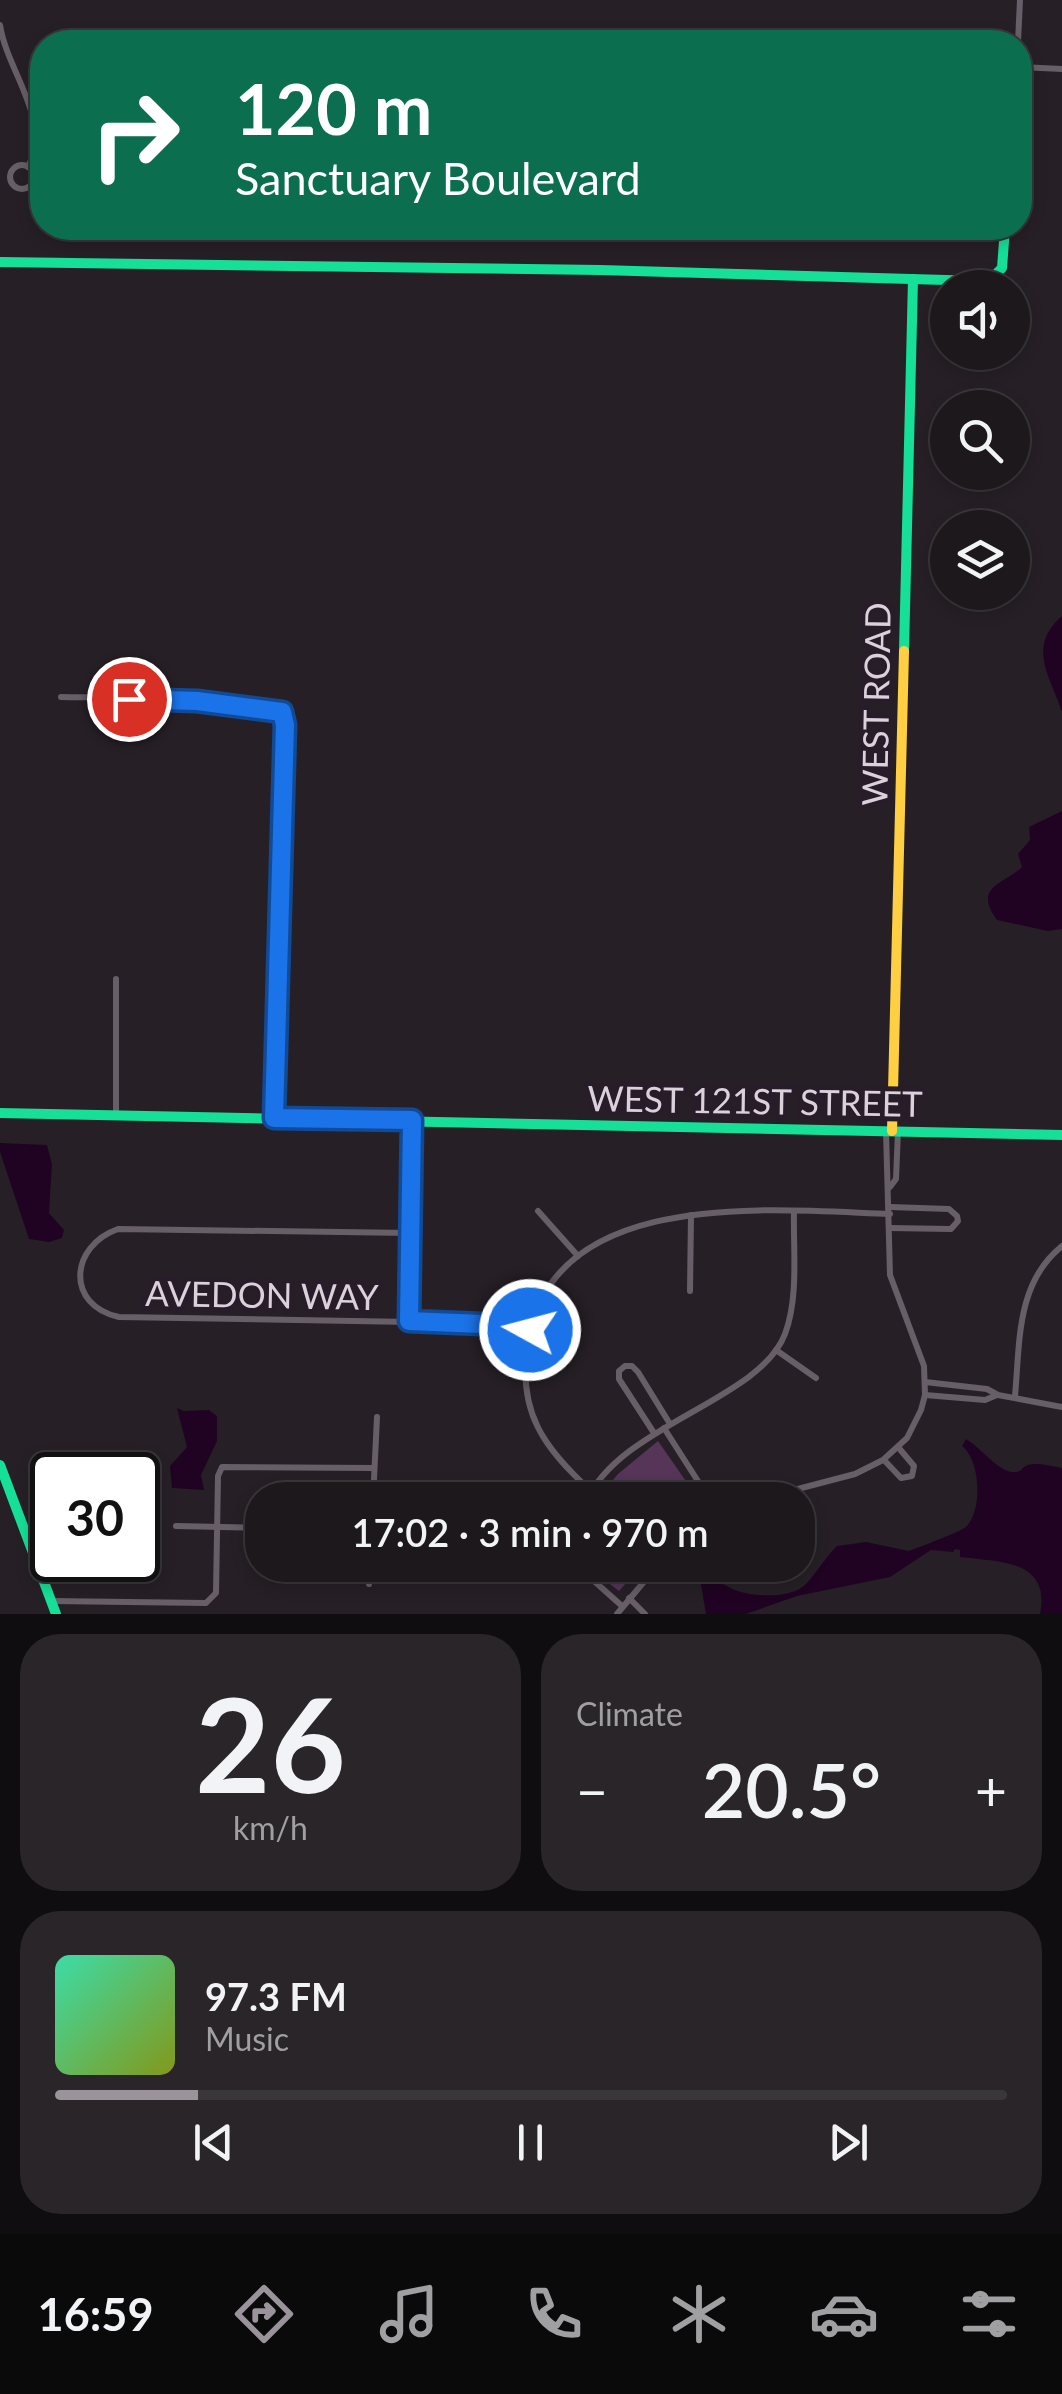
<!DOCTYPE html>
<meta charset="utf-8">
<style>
:root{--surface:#1c181c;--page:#292529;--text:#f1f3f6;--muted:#a0a0a3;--line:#3a373b;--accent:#9b939b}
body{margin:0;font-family:Lato,sans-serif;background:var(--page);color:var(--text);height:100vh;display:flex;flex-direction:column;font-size:38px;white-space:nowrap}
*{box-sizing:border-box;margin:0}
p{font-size:32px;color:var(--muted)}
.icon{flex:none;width:55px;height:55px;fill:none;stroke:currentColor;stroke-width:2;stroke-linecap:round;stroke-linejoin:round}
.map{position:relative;height:1614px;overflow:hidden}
.side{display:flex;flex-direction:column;gap:20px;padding:20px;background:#0f0d0f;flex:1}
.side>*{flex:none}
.top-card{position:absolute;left:30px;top:30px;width:1002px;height:210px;border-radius:40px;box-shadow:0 5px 15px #0003,0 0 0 2px var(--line);background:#0b6e4f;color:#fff;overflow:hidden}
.tools{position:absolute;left:930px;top:270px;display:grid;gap:20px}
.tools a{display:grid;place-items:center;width:100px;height:100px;border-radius:50%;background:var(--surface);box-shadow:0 5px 15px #0003,0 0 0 2px var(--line);font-size:50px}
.speed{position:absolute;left:30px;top:1452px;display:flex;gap:20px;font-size:50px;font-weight:700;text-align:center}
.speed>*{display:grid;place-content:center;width:130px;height:130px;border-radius:50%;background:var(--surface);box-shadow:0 5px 15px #0003,0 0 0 2px var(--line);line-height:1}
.speed .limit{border:5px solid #111;border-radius:15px;background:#fff;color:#111}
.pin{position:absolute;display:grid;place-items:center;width:85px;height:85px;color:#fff;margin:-42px;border:5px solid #fff;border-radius:50%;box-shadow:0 2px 10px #0007}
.me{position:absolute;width:110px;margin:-55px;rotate:277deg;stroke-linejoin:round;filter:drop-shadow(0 0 8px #0008)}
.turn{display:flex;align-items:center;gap:35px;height:210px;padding:0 40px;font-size:45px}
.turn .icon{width:130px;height:130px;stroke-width:2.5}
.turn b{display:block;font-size:70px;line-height:85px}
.big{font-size:75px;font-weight:600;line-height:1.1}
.side .widget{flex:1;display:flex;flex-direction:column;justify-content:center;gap:15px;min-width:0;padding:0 35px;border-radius:40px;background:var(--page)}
.side .dial{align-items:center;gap:0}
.dial b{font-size:130px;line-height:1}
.song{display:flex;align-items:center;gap:30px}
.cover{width:120px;height:120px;border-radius:15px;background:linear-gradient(135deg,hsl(160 70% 55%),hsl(70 70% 35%))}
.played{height:10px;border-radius:5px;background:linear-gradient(90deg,var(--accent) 15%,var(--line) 15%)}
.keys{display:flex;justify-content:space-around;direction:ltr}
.heat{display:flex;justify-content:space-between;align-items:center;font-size:55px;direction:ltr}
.side .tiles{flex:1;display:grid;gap:20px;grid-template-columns:1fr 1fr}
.widget:last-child{grid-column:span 2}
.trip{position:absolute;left:245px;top:1482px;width:570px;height:100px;border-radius:40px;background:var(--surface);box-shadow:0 5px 15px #0003,0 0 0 2px var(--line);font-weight:600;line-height:100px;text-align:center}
.menu{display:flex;height:160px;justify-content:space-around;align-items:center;background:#0b0a0b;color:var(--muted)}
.menu .icon{width:70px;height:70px}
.menu .active{color:var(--accent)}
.menu b{font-size:45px;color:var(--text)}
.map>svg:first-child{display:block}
</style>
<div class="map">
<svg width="1062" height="1614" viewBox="0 0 1062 1614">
<rect width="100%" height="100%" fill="#262026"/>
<!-- green -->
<g fill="#563558">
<path d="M658 1441 699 1500H597L618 1474Z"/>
<path d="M596 1565H642L619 1591 606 1581Z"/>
</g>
<!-- water -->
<g fill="#200323">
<path d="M1062 616V712C1051 677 1026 647 1062 616Z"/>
<path d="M1062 811V929L1048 931 997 920C972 886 1005 884 1022 867L1018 854 1030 840 1029 827Z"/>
<path d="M0 1143 47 1145 52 1164 49 1213 64 1230 62 1238 49 1242 29 1239 0 1152Z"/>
<path d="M177 1408 184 1411 209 1410 217 1416V1441L201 1475 204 1490 172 1488 170 1466 187 1447Z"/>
<path d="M966 1439C980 1447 999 1472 1013 1472 1025 1472 1018 1469 1028 1465 1038 1462 1052 1466 1062 1468V1614H1040C1051 1559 998 1562 960 1557V1550L955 1549 953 1552 931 1550 890 1577 797 1596 746 1614H706L699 1573C713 1575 722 1585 735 1590 753 1597 791 1599 806 1584 817 1572 825 1558 837 1546L866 1542 909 1551C919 1547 961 1532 967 1526 983 1508 980 1460 962 1446Z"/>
</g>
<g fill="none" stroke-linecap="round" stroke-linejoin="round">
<!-- street -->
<g stroke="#675e67" stroke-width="6">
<path d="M0 25C7 72 53 120 28 167"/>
<path d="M1018 42 1020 0"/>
<path d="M1020 67 1062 69"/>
<circle cx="22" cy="177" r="12"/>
<path d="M61 697C98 698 263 696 284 715L274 1118"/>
<path d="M116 1115V979"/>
<path d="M890 1187 896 1179 898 1131"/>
<path d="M538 1211 578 1256"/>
<path d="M889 1228 951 1229 958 1221 957 1216 949 1209 890 1207"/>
<path d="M410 1233 118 1229C70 1246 65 1305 119 1317L467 1323 528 1337"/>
<path d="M690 1291 691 1215"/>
<path d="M409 1321 412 1122"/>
<path d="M776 1350 816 1378"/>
<path d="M925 1382 987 1389 998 1395 1062 1407"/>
<path d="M925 1395 985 1400 997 1395"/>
<path d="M1015 1396C1020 1342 1016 1283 1062 1246"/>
<path d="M664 1428 710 1500"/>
<path d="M654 1433 619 1379V1371L625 1366H632L638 1372 670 1424"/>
<path d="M884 1460 901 1478 912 1476 914 1466 898 1447"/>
<path d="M591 1491C544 1448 518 1413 527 1346 549 1185 773 1210 890 1214"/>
<path d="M373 1500 377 1417"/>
<path d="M587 1500C621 1425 760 1400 785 1334 799 1297 793 1249 794 1211"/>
<path d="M756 1500 855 1474 883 1460 907 1438 921 1410 925 1395 924 1366 890 1275 886 1131"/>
<path d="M176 1526 262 1528"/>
<path d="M585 1565 594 1581 622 1606"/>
<path d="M369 1584 370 1565"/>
<path d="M629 1598 645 1614"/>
<path d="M51 1601 206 1603 216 1593 218 1476 222 1467 374 1468"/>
<path d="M617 1614 658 1565"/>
</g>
<!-- fast -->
<g stroke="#16e098" stroke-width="10">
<path d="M0 262 600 270 981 281 990 280 1002 268 1005 228"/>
<path d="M904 651 913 279"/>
<path d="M0 1113 1062 1135"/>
<path d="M0 1465 56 1614"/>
</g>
<!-- slow -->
<path stroke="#ffcf43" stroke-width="10" d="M892 1131 904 651"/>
</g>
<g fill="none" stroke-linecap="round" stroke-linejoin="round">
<defs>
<path id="route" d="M129 699 197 701 282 712 285 725 274 1118 412 1120 409 1321 482 1324 528 1337 530 1330"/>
</defs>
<!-- route casing -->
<use href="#route" stroke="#114b97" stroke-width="25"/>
<!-- route -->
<use href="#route" stroke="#1a73e8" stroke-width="18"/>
</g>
<g text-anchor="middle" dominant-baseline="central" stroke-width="10" stroke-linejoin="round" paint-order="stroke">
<!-- street labels -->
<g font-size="35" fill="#dad1da" stroke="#291c2a">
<text transform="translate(875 704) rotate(-89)">WEST ROAD</text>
<text transform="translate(755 1100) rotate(1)">WEST 121ST STREET</text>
<text transform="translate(262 1294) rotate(1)">AVEDON WAY</text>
</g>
</g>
</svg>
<div class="tools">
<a><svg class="icon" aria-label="sound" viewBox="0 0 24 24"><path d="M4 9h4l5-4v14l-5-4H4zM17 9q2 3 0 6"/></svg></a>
<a><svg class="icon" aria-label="search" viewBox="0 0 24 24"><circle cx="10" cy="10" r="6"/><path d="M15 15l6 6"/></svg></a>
<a><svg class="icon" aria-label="layers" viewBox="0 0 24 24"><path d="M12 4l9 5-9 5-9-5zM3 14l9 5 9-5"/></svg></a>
</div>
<div class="speed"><div class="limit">30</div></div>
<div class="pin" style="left:129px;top:699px;background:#d93025"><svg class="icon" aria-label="arrive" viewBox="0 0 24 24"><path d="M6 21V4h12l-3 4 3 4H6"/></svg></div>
<svg class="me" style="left:530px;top:1330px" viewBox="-20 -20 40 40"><circle r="17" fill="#1a73e8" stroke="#fff" stroke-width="3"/><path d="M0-11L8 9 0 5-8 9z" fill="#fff"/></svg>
<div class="trip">17:02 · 3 min · 970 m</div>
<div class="top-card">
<div class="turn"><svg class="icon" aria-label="right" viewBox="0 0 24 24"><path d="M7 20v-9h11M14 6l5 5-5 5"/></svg><div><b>120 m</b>Sanctuary Boulevard</div></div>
</div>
</div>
<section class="side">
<div class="tiles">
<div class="widget dial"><b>26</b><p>km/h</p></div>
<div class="widget"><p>Climate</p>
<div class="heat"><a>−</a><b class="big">20.5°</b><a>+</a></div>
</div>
<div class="widget">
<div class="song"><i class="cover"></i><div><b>97.3 FM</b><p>Music</p></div></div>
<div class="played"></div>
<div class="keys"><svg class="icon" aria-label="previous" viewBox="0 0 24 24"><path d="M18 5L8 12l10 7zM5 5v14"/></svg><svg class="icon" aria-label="pause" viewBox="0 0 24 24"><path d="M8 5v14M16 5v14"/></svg><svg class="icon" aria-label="next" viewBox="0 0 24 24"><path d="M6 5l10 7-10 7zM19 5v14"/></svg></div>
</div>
</div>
</section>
<nav class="menu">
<b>16:59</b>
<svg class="icon active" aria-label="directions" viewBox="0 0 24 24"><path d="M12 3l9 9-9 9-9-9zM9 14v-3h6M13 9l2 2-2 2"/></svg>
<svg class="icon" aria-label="music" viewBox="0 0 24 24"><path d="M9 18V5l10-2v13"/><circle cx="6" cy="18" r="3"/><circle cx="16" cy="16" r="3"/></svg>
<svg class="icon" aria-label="phone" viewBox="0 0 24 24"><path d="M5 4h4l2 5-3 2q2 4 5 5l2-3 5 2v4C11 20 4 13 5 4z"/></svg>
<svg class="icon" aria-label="climate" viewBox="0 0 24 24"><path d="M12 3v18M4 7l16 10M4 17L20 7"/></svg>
<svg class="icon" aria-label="car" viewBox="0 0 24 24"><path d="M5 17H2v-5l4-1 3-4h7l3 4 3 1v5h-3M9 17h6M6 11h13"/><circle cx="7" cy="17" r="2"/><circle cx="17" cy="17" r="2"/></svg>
<svg class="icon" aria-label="filters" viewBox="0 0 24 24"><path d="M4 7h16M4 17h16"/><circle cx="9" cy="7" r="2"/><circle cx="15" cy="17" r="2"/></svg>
</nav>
